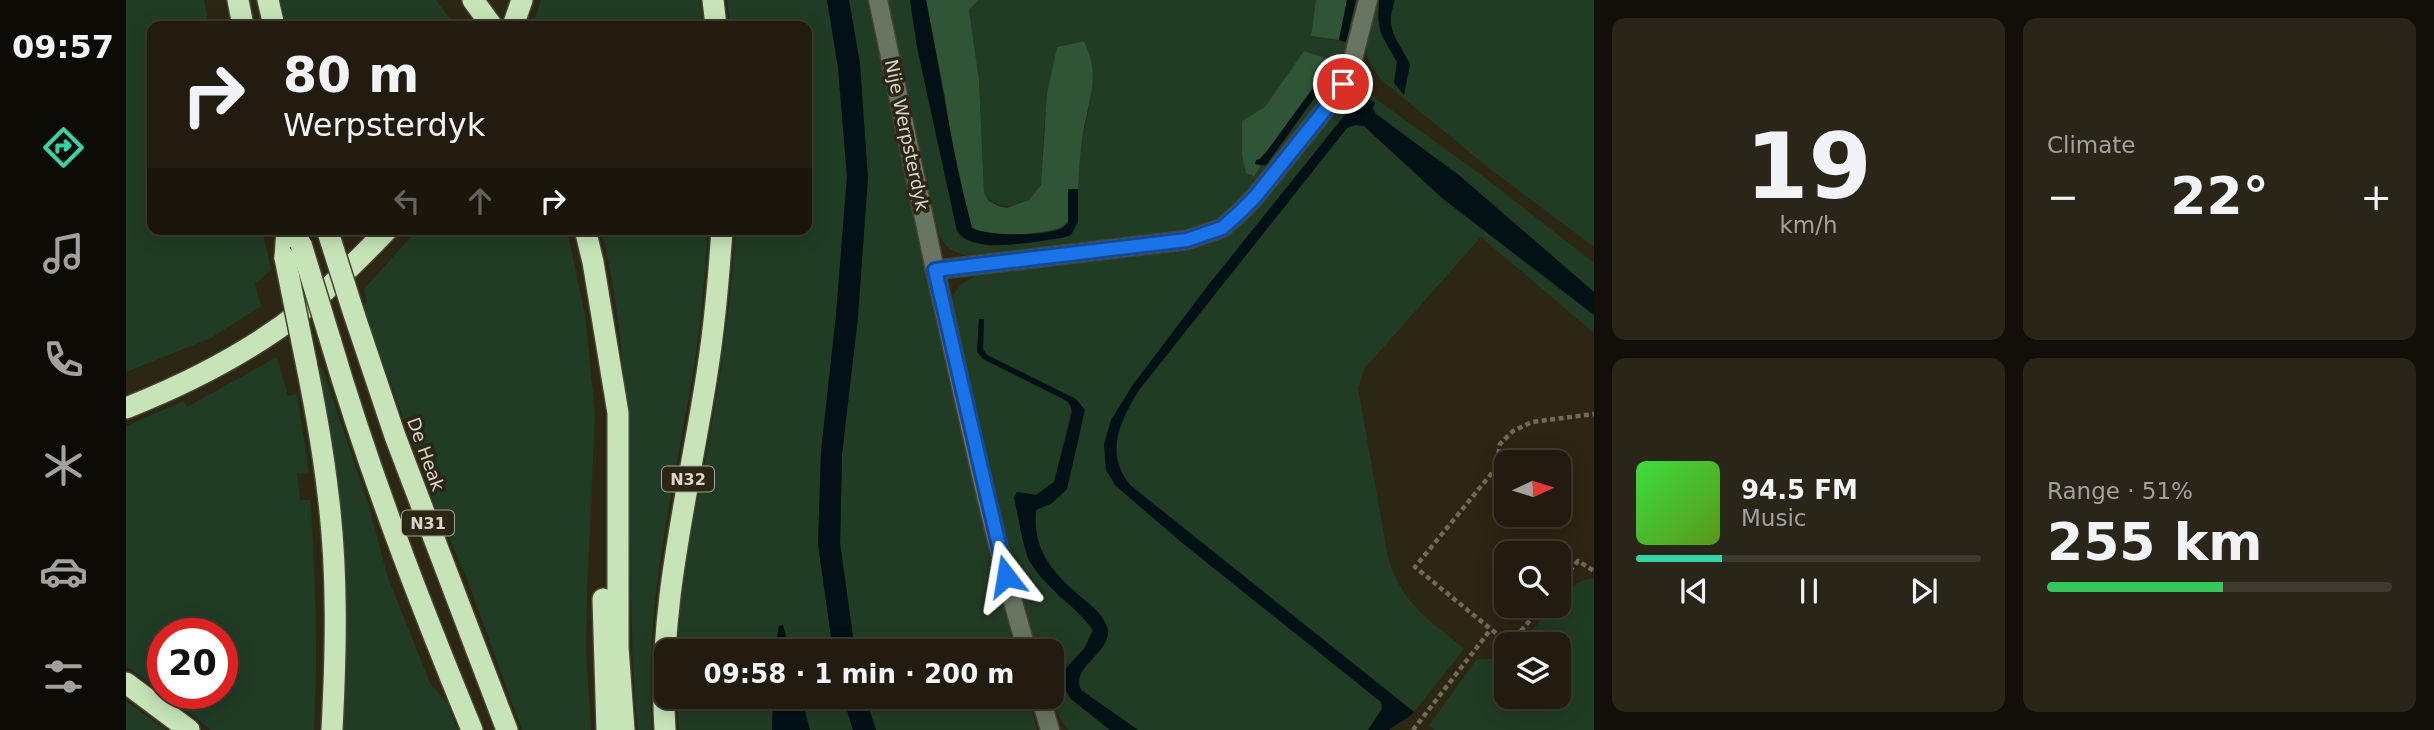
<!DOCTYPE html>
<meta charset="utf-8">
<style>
:root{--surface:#211c0f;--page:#292518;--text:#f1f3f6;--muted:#a2a19e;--line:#3e3a2f;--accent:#35d4a7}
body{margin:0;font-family:"DejaVu Sans",sans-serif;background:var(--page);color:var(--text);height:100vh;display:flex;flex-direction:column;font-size:26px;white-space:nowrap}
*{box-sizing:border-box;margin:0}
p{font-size:23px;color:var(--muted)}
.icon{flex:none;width:38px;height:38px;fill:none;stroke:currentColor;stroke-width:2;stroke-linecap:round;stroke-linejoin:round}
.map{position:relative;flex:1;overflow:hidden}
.side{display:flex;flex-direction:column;gap:18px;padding:18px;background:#120f08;width:840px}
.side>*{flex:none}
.banner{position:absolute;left:21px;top:21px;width:665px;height:214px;border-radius:14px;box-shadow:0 4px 18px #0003,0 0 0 2px var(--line);background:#211c0f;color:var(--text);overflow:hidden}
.needle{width:46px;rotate:86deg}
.controls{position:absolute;left:1368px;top:450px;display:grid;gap:14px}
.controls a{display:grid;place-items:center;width:77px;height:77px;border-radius:14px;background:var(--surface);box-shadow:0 4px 18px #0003,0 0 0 2px var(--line);font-size:35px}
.speed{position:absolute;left:21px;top:618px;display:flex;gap:14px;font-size:35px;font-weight:700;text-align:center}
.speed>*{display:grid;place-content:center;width:91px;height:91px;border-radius:50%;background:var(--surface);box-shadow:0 4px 18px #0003,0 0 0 2px var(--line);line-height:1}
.speed .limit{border:10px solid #d22;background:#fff;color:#111}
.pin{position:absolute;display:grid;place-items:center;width:60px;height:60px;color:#fff;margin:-30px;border:4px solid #fff;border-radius:50%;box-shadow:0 2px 7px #0007}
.me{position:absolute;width:77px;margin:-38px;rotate:346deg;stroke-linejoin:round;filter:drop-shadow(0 0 5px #0008)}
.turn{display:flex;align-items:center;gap:24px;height:147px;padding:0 21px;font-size:32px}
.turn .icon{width:91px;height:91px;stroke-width:2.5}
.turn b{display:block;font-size:49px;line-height:60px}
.lanes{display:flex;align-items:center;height:66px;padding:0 21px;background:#0003;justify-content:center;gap:35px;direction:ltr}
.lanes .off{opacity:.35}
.big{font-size:52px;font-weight:600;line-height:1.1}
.side .tile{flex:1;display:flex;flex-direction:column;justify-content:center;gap:10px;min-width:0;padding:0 24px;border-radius:14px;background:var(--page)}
.side .dial{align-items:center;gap:0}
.dial b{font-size:91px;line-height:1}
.song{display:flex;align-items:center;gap:21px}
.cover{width:84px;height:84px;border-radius:10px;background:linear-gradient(135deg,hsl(120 70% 55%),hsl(90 70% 35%))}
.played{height:7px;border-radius:4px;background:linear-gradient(90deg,var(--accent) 25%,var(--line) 25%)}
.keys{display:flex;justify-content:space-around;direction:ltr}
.heat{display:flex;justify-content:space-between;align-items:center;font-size:38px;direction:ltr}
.charge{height:10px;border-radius:5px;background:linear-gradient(90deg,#34c759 51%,var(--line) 0)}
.side .tiles{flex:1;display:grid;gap:18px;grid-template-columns:repeat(2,1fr)}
.trip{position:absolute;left:528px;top:639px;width:410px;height:70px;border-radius:14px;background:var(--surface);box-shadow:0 4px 18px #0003,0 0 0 2px var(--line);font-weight:600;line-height:70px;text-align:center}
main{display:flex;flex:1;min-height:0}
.tabs{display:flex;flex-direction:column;width:126px;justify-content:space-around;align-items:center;background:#0d0b06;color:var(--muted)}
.tabs .icon{width:49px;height:49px}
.tabs .on{color:var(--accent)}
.tabs b{font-size:32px;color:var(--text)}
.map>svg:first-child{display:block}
</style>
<main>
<nav class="tabs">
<b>09:57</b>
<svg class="icon on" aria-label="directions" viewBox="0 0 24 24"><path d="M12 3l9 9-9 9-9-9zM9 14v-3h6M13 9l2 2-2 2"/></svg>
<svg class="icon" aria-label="music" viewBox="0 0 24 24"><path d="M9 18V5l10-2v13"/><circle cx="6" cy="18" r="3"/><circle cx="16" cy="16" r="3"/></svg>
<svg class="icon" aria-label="phone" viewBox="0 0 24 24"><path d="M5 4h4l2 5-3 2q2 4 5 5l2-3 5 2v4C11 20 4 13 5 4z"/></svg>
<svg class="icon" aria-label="climate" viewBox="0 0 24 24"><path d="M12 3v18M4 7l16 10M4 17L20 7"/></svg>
<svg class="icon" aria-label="car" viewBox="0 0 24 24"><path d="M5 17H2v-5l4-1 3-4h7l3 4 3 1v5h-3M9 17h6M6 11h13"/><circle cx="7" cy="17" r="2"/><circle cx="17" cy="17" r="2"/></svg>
<svg class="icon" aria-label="filters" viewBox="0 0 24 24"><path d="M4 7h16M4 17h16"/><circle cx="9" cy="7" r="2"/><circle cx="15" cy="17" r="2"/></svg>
</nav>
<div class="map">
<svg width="1468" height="730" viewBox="0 0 1468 730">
<rect width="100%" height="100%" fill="#2c2614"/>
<!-- green -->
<g fill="#213c25" fill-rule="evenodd">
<path d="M0 0H78L83 26H26V229H136L145 270 129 284 135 306 85 338 0 372Z"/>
<path d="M154 0H310L329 26H161Z"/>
<path d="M415 0H574L577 26H406Z"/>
<path d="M601 0H701L712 67 721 177 710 315 695 452 692 544 707 651H664L656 625 653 626 649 651H552C554 582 569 513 582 446 595 374 605 302 610 229H681V26H604Z"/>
<path d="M723 0H741L841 459 889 651H729L714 543 716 453 732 317 734 64Z"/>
<path d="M762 0H784L791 47 831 231 836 238 848 243 865 246 952 222C952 201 951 179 954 157 958 116 977 81 958 41L931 47C924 79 919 110 917 143 916 156 919 175 914 186 903 209 872 214 858 193L853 80 843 10 851 0H1190L1185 36 1219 42 1230 0H1235L1212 79 1136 179 1091 222 1069 233 846 257C830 253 818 249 812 232ZM1178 52 1205 60 1200 70 1205 75 1140 165 1135 166 1128 175 1139 107Z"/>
<path d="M1248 0H1253L1252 20 1271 62 1268 83 1277 94 1284 64C1271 38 1258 30 1269 0H1468V247L1364 169 1258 82C1230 53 1241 36 1248 0Z"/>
<path d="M1233 93H1242L1246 96 1358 177 1468 263V292L1334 176 1250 114 1244 98 985 420 978 445 980 470 990 486 1054 541 1255 702 1256 709 1242 730H1012L955 690C948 675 959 668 968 658L967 608C933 579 906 559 910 510L926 503 950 399 861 355 857 350 858 319H853L851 351 941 401 946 407 928 482 910 495 891 492 888 498 932 596 958 617 967 630 958 649 940 668 945 699 984 730H943C921 708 926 680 926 651H910C877 535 851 419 825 301 832 282 847 276 866 270L1073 243 1215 99Z"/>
<path d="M1229 125 1238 126 1316 198 1468 315V333L1355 237 1239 368 1232 388 1262 557C1276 605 1302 618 1338 649L1288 712 1004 485C978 452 994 422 1013 390L1221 128Z"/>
<path d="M292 229H441L460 321 469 416 461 592 460 649 465 730H396L340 576 308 504 237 306 241 301 238 289Z"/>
<path d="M475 229H582C579 275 575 321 568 367 548 487 517 607 526 730H512C496 563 516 393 475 229Z"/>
<path d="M151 357 162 396 171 394 183 472 171 474 174 500H184C190 577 192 653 188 730H85L38 693H96V634H37V692L0 666V426L58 401 61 407Z"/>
<path d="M196 367 243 507 262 578 304 683 321 703 332 730H217L191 369Z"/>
<path d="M1468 578V730H1309L1303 725 1351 659H1369L1381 654V696H1433V644H1395L1426 606H1433V597C1444 586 1453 580 1468 578Z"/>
<path d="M551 697H647L646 730H553Z"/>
<path d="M675 697H717L727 730H684Z"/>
<path d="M739 697H902L911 730H750Z"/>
<path d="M0 701 40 730H0Z"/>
</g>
<!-- forest -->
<g fill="#2f5536">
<path d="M800 0H852L843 10 853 80 858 193 863 201 872 206 881 208 903 200 915 185 921 94 931 47 958 41C975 76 963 98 957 133 954 152 953 170 952 189H942V222C928 237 864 237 846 228L828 156 819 97Z"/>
<path d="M1190 0H1221L1213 40 1185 36Z"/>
<path d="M1178 51 1205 60 1200 71 1141 151 1129 164 1135 166 1128 176 1120 173 1116 155V121L1139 107Z"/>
</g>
<!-- water -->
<g fill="#011115">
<path d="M701 0H723L734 64 742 178 732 317 716 454 714 543 729 651H707L692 544 695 452 710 315 721 177 712 67Z"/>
<path d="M784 0H800C815 76 826 153 846 228 863 237 916 236 934 229 937 228 940 225 942 222V189H952V222L945 235 936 238C909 241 848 256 831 231L791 47Z"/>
<path d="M1221 0H1230L1220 42 1213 40Z"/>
<path d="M1253 0H1269C1258 30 1271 38 1284 64L1278 95 1268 83 1271 62C1255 33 1251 35 1253 0Z"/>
<path d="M1200 70 1205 75 1140 165 1129 164 1130 160 1134 159 1141 151Z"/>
<path d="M1243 98 1249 103 1246 109 1250 114 1334 176 1468 292V315L1316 198 1238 126 1229 125 1221 128 1013 390C994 421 978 452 1004 485L1288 712C1279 721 1271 723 1263 730H1242L1256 709 1255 702 1054 541 990 486 980 470 978 444 985 420 1006 386 1080 288 1230 101Z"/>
<path d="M853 319H858L857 349 861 355 950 399 959 410 941 489 926 503 910 510C906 549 926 572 955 597 964 604 975 613 980 624 992 651 943 665 955 690L1012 730H984L945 699 937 686 940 668 958 649 967 630C949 605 920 589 904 562 897 549 892 514 888 498L891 492 910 495 928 482 946 413 945 407 941 401 857 359 851 352Z"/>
<path d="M657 625 664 651H649L653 626Z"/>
<path d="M647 697H675L684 730H646Z"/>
<path d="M717 697H739L750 730H727Z"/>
</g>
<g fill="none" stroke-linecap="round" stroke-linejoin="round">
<defs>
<g id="minor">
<path d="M752 0 809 270"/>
<path d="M901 651C864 526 838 398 809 270L1061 240 1096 228 1112 214 1129 197 1210 96 1224 71 1242 0"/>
<path d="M914 696 924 730"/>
</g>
<g id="highway">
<path d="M112 0 117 26"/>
<path d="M142 0 148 26"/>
<path d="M347 0 366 26"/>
<path d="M587 0 590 26"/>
<path d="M387 26 396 0"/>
<path d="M459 229 467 262 492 413V647L498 730"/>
<path d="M159 258 161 229"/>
<path d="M228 314 269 436 381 730"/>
<path d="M204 339C243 472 293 601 346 730"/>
<path d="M180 362C189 406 197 450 202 494 212 572 210 652 206 730"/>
<path d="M0 408C63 383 124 352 177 310 207 285 235 257 262 229"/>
<path d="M477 599 481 730"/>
<path d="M0 683 63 730"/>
<path d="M539 730C531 607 564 488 582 367 589 321 593 275 596 229"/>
</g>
</defs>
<!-- minor casing -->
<use href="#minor" stroke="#484231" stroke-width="21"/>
<!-- highway casing -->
<use href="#highway" stroke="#484231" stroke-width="24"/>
<!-- path -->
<g stroke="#706a5b" stroke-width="4.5" stroke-dasharray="5 3.5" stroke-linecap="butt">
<path d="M1433 584 1452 561 1468 571"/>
<path d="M1383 644 1289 567 1370 468 1374 444 1387 431 1406 422 1468 414"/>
<path d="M1384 644 1416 606"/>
<path d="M1287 730 1365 629"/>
</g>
<!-- minor -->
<use href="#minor" stroke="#697563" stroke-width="18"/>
<!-- highway -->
<use href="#highway" stroke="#c6e4b8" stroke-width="21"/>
<defs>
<g id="highway-bridge">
<path d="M201 229 228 314"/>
<path d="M175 244 204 339"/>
<path d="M159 258 180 362"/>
</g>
</defs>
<!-- highway-bridge casing -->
<use href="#highway-bridge" stroke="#484231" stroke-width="24" stroke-linecap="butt"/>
<!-- highway-bridge -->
<use href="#highway-bridge" stroke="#c6e4b8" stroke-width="21"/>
</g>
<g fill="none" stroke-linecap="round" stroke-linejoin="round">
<defs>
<path id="route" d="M880 576 809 270 1061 240 1096 228 1112 214 1129 197 1210 96 1217 84"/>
</defs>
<!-- route casing -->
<use href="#route" stroke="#114b97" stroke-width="18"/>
<!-- route -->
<use href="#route" stroke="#1a73e8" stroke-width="12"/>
</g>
<g text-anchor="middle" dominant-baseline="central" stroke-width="7" stroke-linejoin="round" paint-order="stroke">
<!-- shield labels -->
<g fill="#2c2614" stroke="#a6a194" stroke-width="2">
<rect x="536" y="466.5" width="52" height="25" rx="5"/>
<rect x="276" y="510.5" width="52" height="25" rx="5"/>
</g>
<g font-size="16" font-weight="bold" fill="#dad6cb">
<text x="562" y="479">N32</text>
<text x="302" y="523">N31</text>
</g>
<!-- street labels -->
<g font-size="18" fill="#dad6cb" stroke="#2c2614">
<text transform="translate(781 135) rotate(78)">Nije Werpsterdyk</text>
<text transform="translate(300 454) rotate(70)">De Heak</text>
</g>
</g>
</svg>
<div class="controls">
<a><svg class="needle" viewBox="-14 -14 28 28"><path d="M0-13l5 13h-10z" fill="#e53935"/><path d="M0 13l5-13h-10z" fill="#a2a19e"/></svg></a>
<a><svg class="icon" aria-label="search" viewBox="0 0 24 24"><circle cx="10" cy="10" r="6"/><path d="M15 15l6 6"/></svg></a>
<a><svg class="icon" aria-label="layers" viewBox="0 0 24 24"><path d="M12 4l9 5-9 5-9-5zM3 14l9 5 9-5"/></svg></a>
</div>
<div class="speed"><div class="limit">20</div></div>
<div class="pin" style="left:1217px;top:84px;background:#d93025"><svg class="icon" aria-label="arrive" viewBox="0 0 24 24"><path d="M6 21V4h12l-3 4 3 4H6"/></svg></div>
<svg class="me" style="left:880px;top:576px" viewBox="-20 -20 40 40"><path d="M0-17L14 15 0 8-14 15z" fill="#1a73e8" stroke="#fff" stroke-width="4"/></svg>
<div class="trip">09:58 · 1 min · 200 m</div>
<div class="banner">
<div class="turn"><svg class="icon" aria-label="right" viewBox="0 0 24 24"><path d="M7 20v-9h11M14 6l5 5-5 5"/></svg><div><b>80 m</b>Werpsterdyk</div></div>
<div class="lanes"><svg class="icon off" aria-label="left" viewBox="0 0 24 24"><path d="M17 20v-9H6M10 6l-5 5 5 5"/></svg><svg class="icon off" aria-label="ahead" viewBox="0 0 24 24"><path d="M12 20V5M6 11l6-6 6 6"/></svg><svg class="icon" aria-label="right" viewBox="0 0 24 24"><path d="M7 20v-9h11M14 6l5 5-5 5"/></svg></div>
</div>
</div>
<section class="side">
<div class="tiles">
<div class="tile dial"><b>19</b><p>km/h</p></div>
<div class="tile"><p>Climate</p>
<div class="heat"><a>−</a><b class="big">22°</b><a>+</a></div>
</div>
<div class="tile">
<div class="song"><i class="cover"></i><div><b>94.5 FM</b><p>Music</p></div></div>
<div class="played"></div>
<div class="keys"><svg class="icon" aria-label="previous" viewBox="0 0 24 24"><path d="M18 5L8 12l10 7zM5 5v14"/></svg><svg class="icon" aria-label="pause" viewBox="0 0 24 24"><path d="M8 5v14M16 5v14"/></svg><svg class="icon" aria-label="next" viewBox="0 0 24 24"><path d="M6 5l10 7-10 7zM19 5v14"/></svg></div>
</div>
<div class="tile"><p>Range · 51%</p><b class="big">255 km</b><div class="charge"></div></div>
</div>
</section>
</main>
